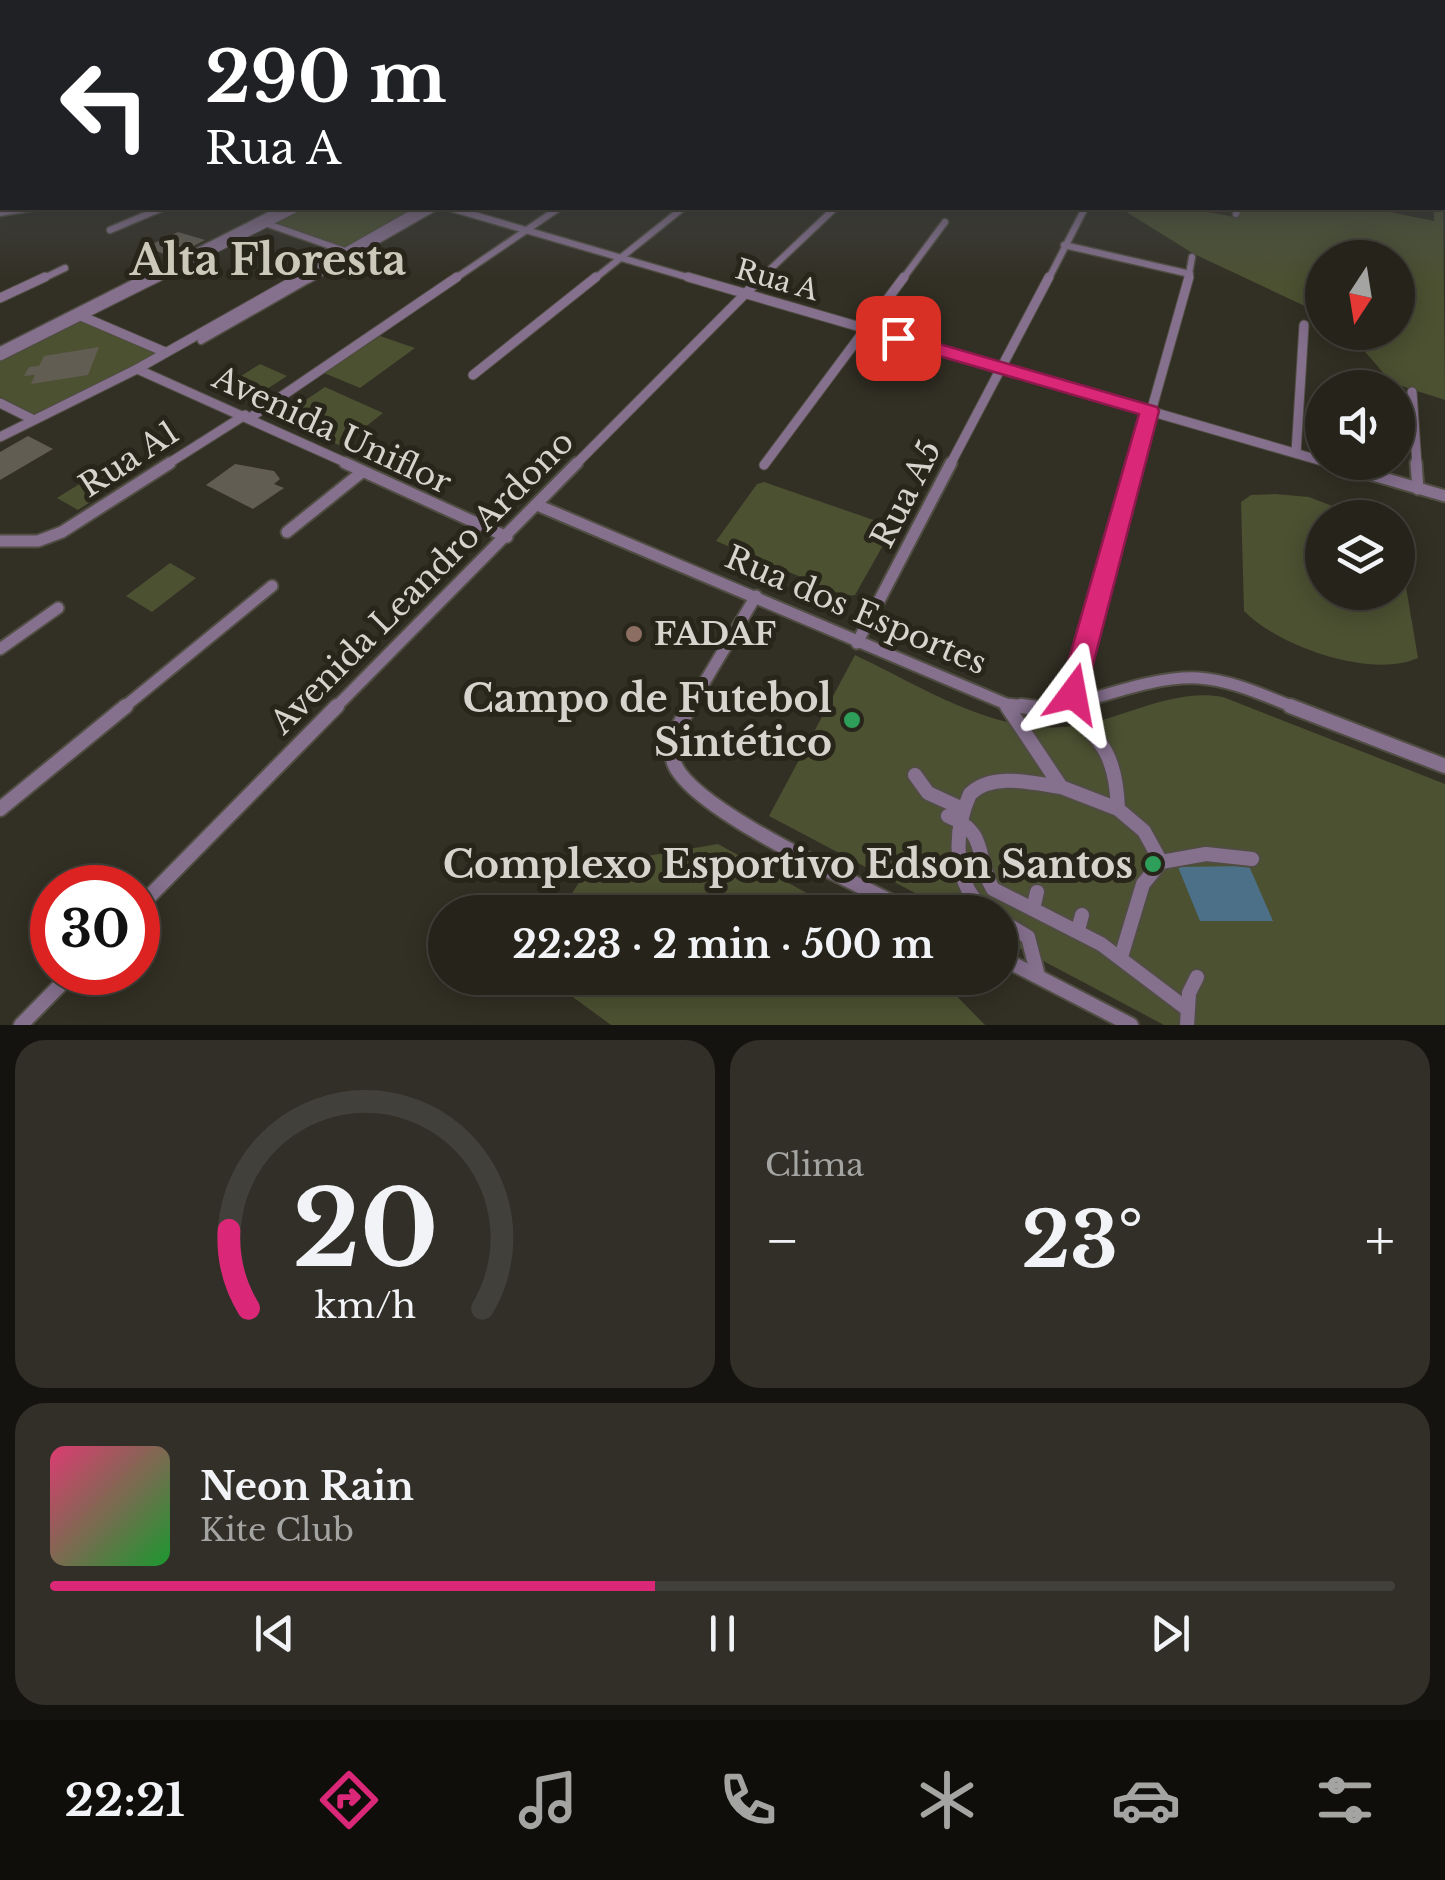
<!DOCTYPE html>
<html lang="pt">
<meta charset="utf-8">
<style>
:root{--surface:#26231b;--page:#322f28;--text:#f1f3f6;--muted:#a4a4a3;--line:#42403a;--accent:#db2777}
body{margin:0;font-family:"Libre Baskerville",serif;background:var(--page);color:var(--text);height:100vh;display:flex;flex-direction:column;font-size:38px;white-space:nowrap}
*{box-sizing:border-box;margin:0}
p{font-size:32px;color:var(--muted)}
.icon{flex:none;width:55px;height:55px;fill:none;stroke:currentColor;stroke-width:2;stroke-linecap:round;stroke-linejoin:round}
.map{position:relative;height:1025px;overflow:hidden}
.sheet{display:flex;flex-direction:column;gap:15px;padding:15px;background:#15130f;flex:1}
.sheet>*{flex:none}
.top-card{position:absolute;left:0px;top:0px;width:1445px;height:210px;box-shadow:0 5px 25px #0003,0 0 0 2px var(--line);background:#202124;color:#fff;overflow:hidden}
.needle{width:65px;rotate:192deg}
.fabs{position:absolute;left:1305px;top:240px;display:grid;gap:20px}
.fabs a{display:grid;place-items:center;width:110px;height:110px;border-radius:50%;background:var(--surface);box-shadow:0 5px 25px #0003,0 0 0 2px var(--line);font-size:50px}
.speed{position:absolute;left:30px;top:865px;display:flex;gap:20px;font-size:50px;font-weight:700;text-align:center}
.speed>*{display:grid;place-content:center;width:130px;height:130px;border-radius:50%;background:var(--surface);box-shadow:0 5px 25px #0003,0 0 0 2px var(--line);line-height:1}
.speed .limit{border:15px solid #d22;background:#fff;color:#111}
.pin{position:absolute;display:grid;place-items:center;width:85px;height:85px;color:#fff;margin:-42px;border-radius:20px;box-shadow:0 5px 15px #0006}
.me{position:absolute;width:110px;margin:-55px;rotate:13deg;stroke-linejoin:round;filter:drop-shadow(0 0 8px #0008)}
.turn{display:flex;align-items:center;gap:35px;height:210px;padding:0 40px;font-size:45px}
.turn .icon{width:130px;height:130px;stroke-width:2.5}
.turn b{display:block;font-size:70px;line-height:85px}
.big{font-size:75px;font-weight:800;line-height:1.1}
.sheet .card{flex:1;display:flex;flex-direction:column;justify-content:center;gap:15px;min-width:0;padding:0 35px;border-radius:30px;background:var(--page)}
.sheet .dial{align-items:center;gap:0}
.dial svg{height:260px;overflow:visible;fill:none;stroke:var(--line);stroke-width:7;stroke-linecap:round;text-anchor:middle}
.dial text{fill:var(--text);stroke:none}
.song{display:flex;align-items:center;gap:30px}
.cover{width:120px;height:120px;border-radius:15px;background:linear-gradient(135deg,hsl(340 70% 55%),hsl(130 70% 35%))}
.played{height:10px;border-radius:5px;background:linear-gradient(90deg,var(--accent) 45%,var(--line) 45%)}
.keys{display:flex;justify-content:space-around;direction:ltr}
.heat{display:flex;justify-content:space-between;align-items:center;font-size:55px;direction:ltr}
.sheet .tiles{flex:1;display:grid;gap:15px;grid-template-columns:1fr 1fr}
.card:last-child{grid-column:span 2}
.trip{position:absolute;left:428px;top:895px;width:590px;height:100px;border-radius:50px;background:var(--surface);box-shadow:0 5px 25px #0003,0 0 0 2px var(--line);font-weight:800;line-height:100px;text-align:center}
.menu{display:flex;height:160px;justify-content:space-around;align-items:center;background:#0f0e0b;color:var(--muted)}
.menu .icon{width:70px;height:70px}
.menu .on{color:var(--accent)}
.menu b{font-size:45px;color:var(--text)}
.map>svg:first-child{display:block}
</style>
<div class="map">
<svg width="1445" height="1025" viewBox="0 0 1445 1025">
<rect width="100%" height="100%" fill="#322f24"/>
<!-- green -->
<g fill="#4c5132">
<path d="M1443 193 1445 400 1392 383 1349 333 1398 332V258H1322V314L1194 254 1120 208H1188L1239 218 1242 208H1370L1434 221V208H1442Z"/>
<path d="M299 208H419L345 249 269 223Z"/>
<path d="M78 318 160 352 35 415 0 397V359Z"/>
<path d="M380 336 415 348 360 388 324 373Z"/>
<path d="M260 364 287 376 247 402 219 390Z"/>
<path d="M325 387 383 413 341 446 279 418Z"/>
<path d="M100 471 121 482 78 510 57 498Z"/>
<path d="M764 482 888 525 890 533 855 595 845 596 716 541 757 484Z"/>
<path d="M1275 494 1309 497 1361 517 1322 518V592H1398V540L1418 658C1372 679 1279 647 1244 611L1241 502 1251 495Z"/>
<path d="M170 563 196 578 152 612 126 596Z"/>
<path d="M855 655C925 688 999 739 1080 725 1127 717 1174 688 1223 697L1445 784V1025H1164L1000 938V912H951L769 816Z"/>
<path d="M718 844 841 912H560L580 881 629 859Z"/>
<path d="M547 978H939L985 1025H611Z"/>
</g>
<!-- water -->
<path fill="#4c7088" d="M1249 866 1273 921H1200L1178 867Z"/>
<!-- building -->
<g fill="#615d52">
<path d="M178 232 205 240 172 257 146 247Z"/>
<path d="M99 347 88 375 31 384 35 375 24 376 29 367 39 366 44 356Z"/>
<path d="M28 436 53 449 0 480V452Z"/>
<path d="M235 464 274 471 280 479 274 484 284 488 253 509 206 485Z"/>
</g>
<g fill="none" stroke-linecap="round" stroke-linejoin="round">
<defs>
<g id="pedestrian-far1">
<path d="M140 280 282 208"/>
<path d="M309 280 435 208"/>
</g>
<g id="pedestrian">
<path d="M201 341 313 277"/>
<path d="M0 350 145 277"/>
</g>
<g id="minor-far3">
<path d="M450 208 697 280"/>
<path d="M0 213 31 208"/>
<path d="M1236 214 1238 208"/>
<path d="M265 223 345 251"/>
<path d="M110 230 162 208"/>
<path d="M1064 245 1190 274"/>
<path d="M40 280 65 268"/>
<path d="M453 280 559 208"/>
<path d="M593 280 683 208"/>
<path d="M759 280 835 208"/>
<path d="M902 280 945 222"/>
<path d="M1048 280 1084 210"/>
<path d="M1188 280 1192 257"/>
</g>
<g id="minor-far2">
<path d="M688 277 1322 461"/>
<path d="M0 298 45 277"/>
<path d="M81 316 165 352"/>
<path d="M137 369 351 465"/>
<path d="M473 375 596 277"/>
<path d="M1412 392 1417 465"/>
<path d="M0 403 32 419"/>
<path d="M251 417 457 277"/>
<path d="M1296 453 1304 325"/>
<path d="M1329 462 1341 465"/>
<path d="M166 465 245 415"/>
<path d="M575 465 762 277"/>
<path d="M764 465 904 277"/>
<path d="M950 465 1049 277"/>
<path d="M1136 465 1189 277"/>
</g>
<g id="minor-far1">
<path d="M345 463 507 537"/>
<path d="M1332 463 1445 496"/>
<path d="M1416 463 1418 489"/>
<path d="M537 505 1006 704 1041 708"/>
<path d="M287 532 362 472"/>
<path d="M0 541H38L62 532 170 463"/>
<path d="M857 643 951 463"/>
<path d="M0 649 58 608"/>
<path d="M1006 704 1009 708"/>
<path d="M1073 706 1078 669 1136 463"/>
<path d="M123 708 272 586"/>
<path d="M335 708 577 463"/>
<path d="M689 708 756 596"/>
<path d="M1059 708C1103 697 1153 676 1198 678 1232 680 1265 696 1296 708"/>
</g>
<g id="minor">
<path d="M690 706C680 723 667 742 674 763 692 811 861 885 912 912"/>
<path d="M1007 706 1061 787 1118 809"/>
<path d="M1021 706 1053 710 1069 706"/>
<path d="M1290 706 1445 766"/>
<path d="M1068 707C1104 744 1116 756 1118 809L1144 831 1161 862 1206 854 1252 859"/>
<path d="M915 775 928 793 963 809"/>
<path d="M0 809 126 706"/>
<path d="M948 816C990 833 974 857 993 889L1101 944 1187 1009"/>
<path d="M138 908 337 706"/>
<path d="M1033 909 1037 892"/>
<path d="M988 912C952 887 953 831 970 794 992 772 1033 783 1061 787"/>
<path d="M1000 920 1028 937 1038 976"/>
<path d="M1078 930 1082 915"/>
<path d="M1000 957 1131 1025"/>
<path d="M1121 957 1143 884 1161 862"/>
<path d="M21 1025 73 972"/>
<path d="M1187 1025 1189 993 1197 977"/>
</g>
<g id="tertiary-far1">
<path d="M153 280 296 208"/>
<path d="M296 280 423 208"/>
</g>
<g id="tertiary">
<path d="M0 356 158 277"/>
<path d="M0 437 137 369 300 277"/>
</g>
</defs>
<!-- pedestrian-far1 casing -->
<use href="#pedestrian-far1" stroke="#504d42" stroke-width="8"/>
<!-- pedestrian casing -->
<use href="#pedestrian" stroke="#504d42" stroke-width="9"/>
<!-- minor-far3 casing -->
<use href="#minor-far3" stroke="#504d42" stroke-width="9"/>
<!-- minor-far2 casing -->
<use href="#minor-far2" stroke="#504d42" stroke-width="11"/>
<!-- minor-far1 casing -->
<use href="#minor-far1" stroke="#504d42" stroke-width="15"/>
<!-- minor casing -->
<use href="#minor" stroke="#504d42" stroke-width="18"/>
<!-- tertiary-far1 casing -->
<use href="#tertiary-far1" stroke="#504d42" stroke-width="10"/>
<!-- tertiary casing -->
<use href="#tertiary" stroke="#504d42" stroke-width="11"/>
<!-- pedestrian-far1 -->
<use href="#pedestrian-far1" stroke="#85708e" stroke-width="5"/>
<!-- pedestrian -->
<use href="#pedestrian" stroke="#85708e" stroke-width="6"/>
<!-- minor-far3 -->
<use href="#minor-far3" stroke="#85708e" stroke-width="6"/>
<!-- minor-far2 -->
<use href="#minor-far2" stroke="#85708e" stroke-width="9"/>
<!-- minor-far1 -->
<use href="#minor-far1" stroke="#85708e" stroke-width="11"/>
<!-- minor -->
<use href="#minor" stroke="#85708e" stroke-width="14"/>
<!-- tertiary-far1 -->
<use href="#tertiary-far1" stroke="#85708e" stroke-width="8"/>
<!-- tertiary -->
<use href="#tertiary" stroke="#85708e" stroke-width="9"/>
</g>
<!-- sky -->
<linearGradient id="sky" x2="0" y2="1"><stop stop-color="#1c1a14"/><stop offset="0.49" stop-color="#494d50"/><stop offset="1" stop-color="#494d50" stop-opacity="0"/></linearGradient>
<rect width="1445" height="280" fill="url(#sky)"/>
<!-- route -->
<path fill="#db2777" stroke="#8e194d" stroke-width="2.5" d="M898 332 1157 407 1159 411 1083 703 1073 707 1063 703 1059 694 1139 414 891 342V334Z"/>
<!-- markers -->
<circle fill="#8d6e63" stroke="#28251a" stroke-width="4" cx="634" cy="634" r="10"/>
<g fill="#2e9e5b" stroke="#28251a" stroke-width="4">
<circle cx="852" cy="720" r="10"/>
<circle cx="1153" cy="864" r="10"/>
</g>
<g text-anchor="middle" dominant-baseline="central" stroke-width="10" stroke-linejoin="round" paint-order="stroke">
<!-- far-street labels -->
<g font-size="28" fill="#d6d4cd" stroke="#28251a">
<text transform="translate(777 280) rotate(16)">Rua A</text>
</g>
<!-- street labels -->
<g font-size="32" fill="#d6d4cd" stroke="#28251a">
<text transform="translate(332 430) rotate(25)">Avenida Uniflor</text>
<text transform="translate(129 459) rotate(-33)">Rua A1</text>
<text transform="translate(906 494) rotate(-63)">Rua A5</text>
<text transform="translate(422 582) rotate(-45)">Avenida Leandro Ardono</text>
<text transform="translate(856 610) rotate(23)">Rua dos Esportes</text>
</g>
<!-- poi labels -->
<g font-size="32" font-weight="bold" fill="#d6d4cd" stroke="#28251a" text-anchor="start">
<text x="654" y="634">FADAF</text>
</g>
<!-- near-poi labels -->
<g font-size="38" font-weight="bold" fill="#d6d4cd" stroke="#28251a" text-anchor="end">
<text x="832" y="698">Campo de Futebol<tspan x="832" dy="44">Sintético</tspan></text>
<text x="1133" y="864">Complexo Esportivo Edson Santos</text>
</g>
<!-- far-town labels -->
<g font-size="42" font-weight="bold" fill="#ccc8ba" stroke="#28251a">
<text x="268" y="260">Alta Floresta</text>
</g>
</g>
</svg>
<div class="fabs">
<a><svg class="needle" viewBox="-14 -14 28 28"><path d="M0-13l5 13h-10z" fill="#e53935"/><path d="M0 13l5-13h-10z" fill="#a4a4a3"/></svg></a>
<a><svg class="icon" aria-label="sound" viewBox="0 0 24 24"><path d="M4 9h4l5-4v14l-5-4H4zM17 9q2 3 0 6"/></svg></a>
<a><svg class="icon" aria-label="layers" viewBox="0 0 24 24"><path d="M12 4l9 5-9 5-9-5zM3 14l9 5 9-5"/></svg></a>
</div>
<div class="speed"><div class="limit">30</div></div>
<div class="pin" style="left:898px;top:338px;background:#d93025"><svg class="icon" aria-label="arrive" viewBox="0 0 24 24"><path d="M6 21V4h12l-3 4 3 4H6"/></svg></div>
<svg class="me" style="left:1073px;top:694px" viewBox="-20 -20 40 40"><path d="M0-17L14 15 0 8-14 15z" fill="#db2777" stroke="#fff" stroke-width="4"/></svg>
<div class="trip">22:23 · 2 min · 500 m</div>
<div class="top-card">
<div class="turn"><svg class="icon" aria-label="left" viewBox="0 0 24 24"><path d="M17 20v-9H6M10 6l-5 5 5 5"/></svg><div><b>290 m</b>Rua A</div></div>
</div>
</div>
<section class="sheet">
<div class="tiles">
<div class="card dial"><svg viewBox="0 0 100 80">
<path d="M14 69A42 42 0 1 1 86 69"/>
<path d="M14 69A42 42 0 0 1 8 45" stroke="#db2777"/>
<text x="50" y="56" font-size="32" font-weight="700">20</text>
<text x="50" y="72" font-size="11">km/h</text>
</svg></div>
<div class="card"><p>Clima</p>
<div class="heat"><a>−</a><b class="big">23°</b><a>+</a></div>
</div>
<div class="card">
<div class="song"><i class="cover"></i><div><b>Neon Rain</b><p>Kite Club</p></div></div>
<div class="played"></div>
<div class="keys"><svg class="icon" aria-label="previous" viewBox="0 0 24 24"><path d="M18 5L8 12l10 7zM5 5v14"/></svg><svg class="icon" aria-label="pause" viewBox="0 0 24 24"><path d="M8 5v14M16 5v14"/></svg><svg class="icon" aria-label="next" viewBox="0 0 24 24"><path d="M6 5l10 7-10 7zM19 5v14"/></svg></div>
</div>
</div>
</section>
<nav class="menu">
<b>22:21</b>
<svg class="icon on" aria-label="directions" viewBox="0 0 24 24"><path d="M12 3l9 9-9 9-9-9zM9 14v-3h6M13 9l2 2-2 2"/></svg>
<svg class="icon" aria-label="music" viewBox="0 0 24 24"><path d="M9 18V5l10-2v13"/><circle cx="6" cy="18" r="3"/><circle cx="16" cy="16" r="3"/></svg>
<svg class="icon" aria-label="phone" viewBox="0 0 24 24"><path d="M5 4h4l2 5-3 2q2 4 5 5l2-3 5 2v4C11 20 4 13 5 4z"/></svg>
<svg class="icon" aria-label="climate" viewBox="0 0 24 24"><path d="M12 3v18M4 7l16 10M4 17L20 7"/></svg>
<svg class="icon" aria-label="car" viewBox="0 0 24 24"><path d="M5 17H2v-5l4-1 3-4h7l3 4 3 1v5h-3M9 17h6M6 11h13"/><circle cx="7" cy="17" r="2"/><circle cx="17" cy="17" r="2"/></svg>
<svg class="icon" aria-label="filters" viewBox="0 0 24 24"><path d="M4 7h16M4 17h16"/><circle cx="9" cy="7" r="2"/><circle cx="15" cy="17" r="2"/></svg>
</nav>
